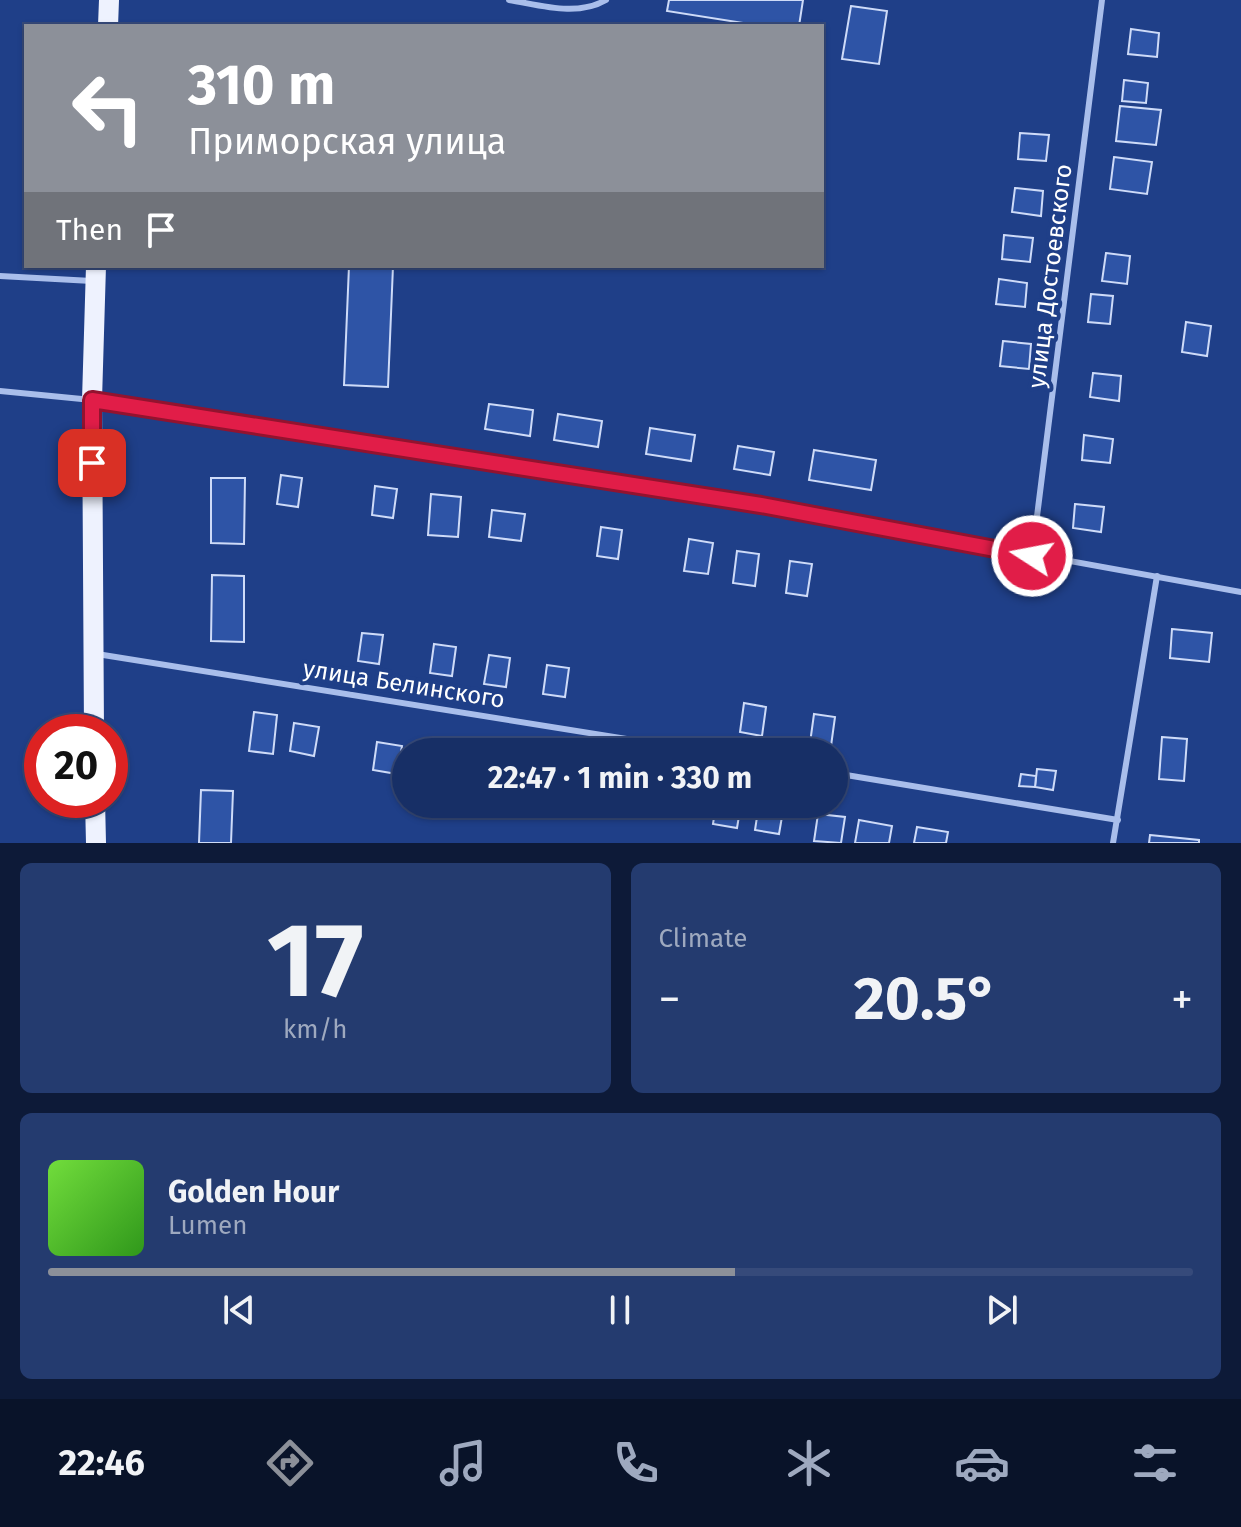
<!DOCTYPE html>
<meta charset="utf-8">
<style>
:root{--surface:#172f66;--page:#243b6f;--text:#f1f3f6;--muted:#9ea9bf;--line:#364a7a;--accent:#8c9099}
body{margin:0;font-family:"Fira Sans",sans-serif;background:var(--page);color:var(--text);height:100vh;display:flex;flex-direction:column;font-size:30px;white-space:nowrap}
*{box-sizing:border-box;margin:0}
p{font-size:26px;color:var(--muted)}
.icon{flex:none;width:44px;height:44px;fill:none;stroke:currentColor;stroke-width:2;stroke-linecap:round;stroke-linejoin:round}
.map{position:relative;height:843px;overflow:hidden}
.side{display:flex;flex-direction:column;gap:20px;padding:20px;background:#0d1a38;flex:1}
.side>*{flex:none}
.guide{position:absolute;left:24px;top:24px;width:800px;height:244px;border-radius:0px;box-shadow:0 2px 6px #0004,0 0 0 2px var(--line);background:#8c9099;color:#fff;overflow:hidden}
.speed{position:absolute;left:24px;top:714px;display:flex;gap:16px;font-size:40px;font-weight:700;text-align:center}
.speed>*{display:grid;place-content:center;width:104px;height:104px;border-radius:50%;background:var(--surface);box-shadow:0 2px 6px #0004,0 0 0 2px var(--line);line-height:1}
.speed .limit{border:12px solid #d22;background:#fff;color:#111}
.pin{position:absolute;display:grid;place-items:center;width:68px;height:68px;color:#fff;margin:-34px;border-radius:16px;box-shadow:0 4px 12px #0006}
.me{position:absolute;width:88px;margin:-44px;rotate:281deg;stroke-linejoin:round;filter:drop-shadow(0 0 6px #0008)}
.turn{display:flex;align-items:center;gap:28px;height:168px;padding:0 32px;font-size:36px}
.turn .icon{width:104px;height:104px;stroke-width:2.5}
.turn b{display:block;font-size:56px;line-height:68px}
.then{display:flex;align-items:center;height:76px;padding:0 32px;background:#0003;gap:16px;font-size:30px}
.big{font-size:60px;font-weight:700;line-height:1.1}
.side .tile{flex:1;display:flex;flex-direction:column;justify-content:center;gap:12px;min-width:0;padding:0 28px;border-radius:12px;background:var(--page)}
.side .dial{align-items:center;gap:0}
.dial b{font-size:104px;line-height:1}
.song{display:flex;align-items:center;gap:24px}
.cover{width:96px;height:96px;border-radius:12px;background:linear-gradient(135deg,hsl(100 70% 55%),hsl(110 70% 35%))}
.played{height:8px;border-radius:4px;background:linear-gradient(90deg,var(--accent) 60%,var(--line) 60%)}
.keys{display:flex;justify-content:space-around;direction:ltr}
.heat{display:flex;justify-content:space-between;align-items:center;font-size:44px;direction:ltr}
.side .tiles{flex:1;display:grid;gap:20px;grid-template-columns:1fr 1fr}
.tile:last-child{grid-column:span 2}
.trip{position:absolute;left:392px;top:738px;width:456px;height:80px;border-radius:40px;background:var(--surface);box-shadow:0 2px 6px #0004,0 0 0 2px var(--line);font-weight:700;line-height:80px;text-align:center}
.dock{display:flex;height:128px;justify-content:space-around;align-items:center;background:#091329;color:var(--muted)}
.dock .icon{width:56px;height:56px}
.dock .active{color:var(--accent)}
.dock b{font-size:36px;color:var(--text)}
.map>svg:first-child{display:block}
</style>
<div class="map">
<svg width="1241" height="843" viewBox="0 0 1241 843">
<rect width="100%" height="100%" fill="#1f3f88"/>
<!-- building -->
<g fill="#2e54a6" stroke="#cedbf8" stroke-width="2">
<path d="M669 0H803L799 26H762L667 11Z"/>
<path d="M851 6 887 11 879 64 842 59Z"/>
<path d="M1131 29 1159 33 1157 57 1128 54Z"/>
<path d="M1124 80 1148 83 1146 103 1122 101Z"/>
<path d="M1120 106 1161 110 1156 145 1116 141Z"/>
<path d="M1020 133 1049 135 1046 161 1018 159Z"/>
<path d="M1114 157 1152 162 1147 194 1110 189Z"/>
<path d="M1015 188 1043 191 1041 216 1012 212Z"/>
<path d="M1004 235 1033 238 1030 262 1002 259Z"/>
<path d="M1106 253 1130 256 1127 284 1102 281Z"/>
<path d="M349 266H393L388 387 344 385Z"/>
<path d="M999 279 1027 283 1025 307 996 304Z"/>
<path d="M1091 294 1113 296 1110 324 1088 322Z"/>
<path d="M1186 322 1211 326 1207 356 1182 352Z"/>
<path d="M1003 341 1031 344 1029 369 1000 366Z"/>
<path d="M1093 373 1121 376 1119 401 1090 397Z"/>
<path d="M489 404 533 410 530 436 485 429Z"/>
<path d="M558 414 602 421 598 447 554 440Z"/>
<path d="M650 428 695 435 691 461 646 454Z"/>
<path d="M1084 435 1113 439 1110 463 1082 460Z"/>
<path d="M738 446 774 452 770 475 734 469Z"/>
<path d="M814 450 876 460 871 490 809 480Z"/>
<path d="M281 475 302 478 298 507 277 504Z"/>
<path d="M211 478H245L244 544 211 543Z"/>
<path d="M375 486 397 489 393 518 372 515Z"/>
<path d="M431 494 461 497 458 537 428 535Z"/>
<path d="M1075 504 1104 507 1101 532 1073 528Z"/>
<path d="M492 510 525 514 521 541 489 537Z"/>
<path d="M601 527 622 530 618 559 597 556Z"/>
<path d="M689 539 713 543 708 574 684 571Z"/>
<path d="M737 551 759 554 755 586 733 583Z"/>
<path d="M790 561 812 564 807 596 786 593Z"/>
<path d="M212 575 244 576V642L211 641Z"/>
<path d="M1172 629 1212 633 1209 662 1170 658Z"/>
<path d="M362 633 383 635 379 664 358 661Z"/>
<path d="M434 644 456 647 452 676 430 673Z"/>
<path d="M489 655 510 658 506 687 484 684Z"/>
<path d="M547 665 569 668 565 697 543 694Z"/>
<path d="M744 703 766 707 762 736 740 732Z"/>
<path d="M254 712 277 715 273 754 249 751Z"/>
<path d="M814 714 835 717 831 746 810 743Z"/>
<path d="M294 723 319 727 314 756 290 751Z"/>
<path d="M1162 737 1187 739 1184 781 1159 779Z"/>
<path d="M377 742 402 746 397 774 373 770Z"/>
<path d="M1037 769 1056 771 1053 790 1035 787Z"/>
<path d="M1021 774 1036 776 1035 787 1019 786Z"/>
<path d="M201 790 233 791 231 843H199Z"/>
<path d="M614 804H639L637 813 613 809Z"/>
<path d="M716 804H741L737 828 713 824Z"/>
<path d="M759 804 784 805 779 834 755 830Z"/>
<path d="M818 814 845 817 841 843 814 841Z"/>
<path d="M859 820 892 826 889 843H855Z"/>
<path d="M917 827 948 832 946 843H914Z"/>
<path d="M1150 835 1199 840V843H1149Z"/>
</g>
<g fill="none" stroke-linecap="round" stroke-linejoin="round">
<!-- service -->
<g stroke="#a9beeb" stroke-width="6">
<path d="M509 0C540 5 577 17 606 0"/>
<path d="M0 276 92 281"/>
<path d="M0 391 92 400 761 505 1241 592"/>
<path d="M1032 556 1102 0"/>
<path d="M97 654 708 752"/>
<path d="M834 773 1118 820"/>
<path d="M1113 843 1157 576"/>
</g>
<!-- primary -->
<g stroke="#eef2fe" stroke-width="20">
<path d="M108 26 109 0"/>
<path d="M94 732 92 400 96 266"/>
<path d="M95 800 96 843"/>
</g>
</g>
<g fill="none" stroke-linecap="round" stroke-linejoin="round">
<defs>
<path id="route" d="M92 463V400L761 505 1032 556"/>
</defs>
<!-- route casing -->
<use href="#route" stroke="#92132f" stroke-width="20"/>
<!-- route -->
<use href="#route" stroke="#e11d48" stroke-width="14"/>
</g>
<g text-anchor="middle" dominant-baseline="central" stroke-width="8" stroke-linejoin="round" paint-order="stroke">
<!-- street labels -->
<g font-size="24" fill="#fff" stroke="#1f3f88">
<text transform="translate(1050 276) rotate(-83)">улица Достоевского</text>
<text transform="translate(404 684) rotate(9)">улица Белинского</text>
</g>
</g>
</svg>
<div class="speed"><div class="limit">20</div></div>
<div class="pin" style="left:92px;top:463px;background:#d93025"><svg class="icon" aria-label="arrive" viewBox="0 0 24 24"><path d="M6 21V4h12l-3 4 3 4H6"/></svg></div>
<svg class="me" style="left:1032px;top:556px" viewBox="-20 -20 40 40"><circle r="17" fill="#e11d48" stroke="#fff" stroke-width="3"/><path d="M0-11L8 9 0 5-8 9z" fill="#fff"/></svg>
<div class="trip">22:47 · 1 min · 330 m</div>
<div class="guide">
<div class="turn"><svg class="icon" aria-label="left" viewBox="0 0 24 24"><path d="M17 20v-9H6M10 6l-5 5 5 5"/></svg><div><b>310 m</b>Приморская улица</div></div>
<div class="then">Then<svg class="icon" aria-label="arrive" viewBox="0 0 24 24"><path d="M6 21V4h12l-3 4 3 4H6"/></svg></div>
</div>
</div>
<section class="side">
<div class="tiles">
<div class="tile dial"><b>17</b><p>km/h</p></div>
<div class="tile"><p>Climate</p>
<div class="heat"><a>−</a><b class="big">20.5°</b><a>+</a></div>
</div>
<div class="tile">
<div class="song"><i class="cover"></i><div><b>Golden Hour</b><p>Lumen</p></div></div>
<div class="played"></div>
<div class="keys"><svg class="icon" aria-label="previous" viewBox="0 0 24 24"><path d="M18 5L8 12l10 7zM5 5v14"/></svg><svg class="icon" aria-label="pause" viewBox="0 0 24 24"><path d="M8 5v14M16 5v14"/></svg><svg class="icon" aria-label="next" viewBox="0 0 24 24"><path d="M6 5l10 7-10 7zM19 5v14"/></svg></div>
</div>
</div>
</section>
<nav class="dock">
<b>22:46</b>
<svg class="icon active" aria-label="directions" viewBox="0 0 24 24"><path d="M12 3l9 9-9 9-9-9zM9 14v-3h6M13 9l2 2-2 2"/></svg>
<svg class="icon" aria-label="music" viewBox="0 0 24 24"><path d="M9 18V5l10-2v13"/><circle cx="6" cy="18" r="3"/><circle cx="16" cy="16" r="3"/></svg>
<svg class="icon" aria-label="phone" viewBox="0 0 24 24"><path d="M5 4h4l2 5-3 2q2 4 5 5l2-3 5 2v4C11 20 4 13 5 4z"/></svg>
<svg class="icon" aria-label="climate" viewBox="0 0 24 24"><path d="M12 3v18M4 7l16 10M4 17L20 7"/></svg>
<svg class="icon" aria-label="car" viewBox="0 0 24 24"><path d="M5 17H2v-5l4-1 3-4h7l3 4 3 1v5h-3M9 17h6M6 11h13"/><circle cx="7" cy="17" r="2"/><circle cx="17" cy="17" r="2"/></svg>
<svg class="icon" aria-label="filters" viewBox="0 0 24 24"><path d="M4 7h16M4 17h16"/><circle cx="9" cy="7" r="2"/><circle cx="15" cy="17" r="2"/></svg>
</nav>
